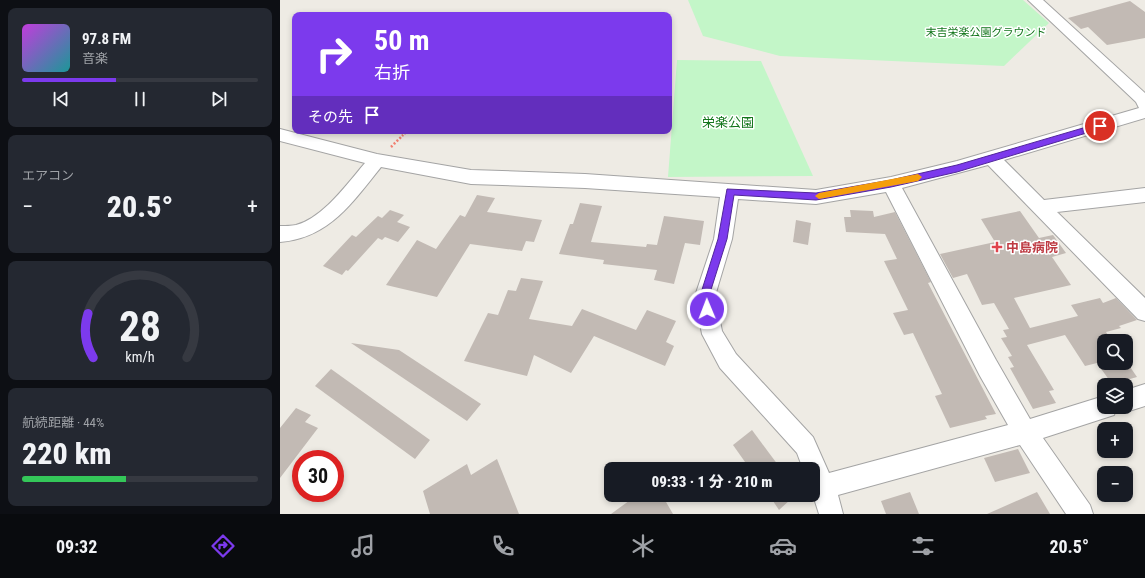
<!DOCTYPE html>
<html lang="ja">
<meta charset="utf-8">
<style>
:root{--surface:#171b24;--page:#242831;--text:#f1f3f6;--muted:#9ea1a6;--line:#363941;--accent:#7c3aed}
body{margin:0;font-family:"Roboto Condensed","Noto Sans JP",sans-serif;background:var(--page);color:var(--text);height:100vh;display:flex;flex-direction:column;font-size:15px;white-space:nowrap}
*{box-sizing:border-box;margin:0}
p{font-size:13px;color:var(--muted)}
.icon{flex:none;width:22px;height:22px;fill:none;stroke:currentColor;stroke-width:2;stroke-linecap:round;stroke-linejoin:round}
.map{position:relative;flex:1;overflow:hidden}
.details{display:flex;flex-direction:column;gap:8px;padding:8px;background:#0d0f14;width:280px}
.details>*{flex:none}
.top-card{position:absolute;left:12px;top:12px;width:380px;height:122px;border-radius:8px;box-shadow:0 2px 6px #0003;background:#7c3aed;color:#fff;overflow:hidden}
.buttons{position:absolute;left:817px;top:334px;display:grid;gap:8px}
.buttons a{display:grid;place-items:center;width:36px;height:36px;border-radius:8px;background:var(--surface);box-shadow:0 2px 6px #0003;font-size:20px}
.speed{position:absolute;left:12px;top:450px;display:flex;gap:8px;font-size:20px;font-weight:700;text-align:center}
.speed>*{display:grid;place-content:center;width:52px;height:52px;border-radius:50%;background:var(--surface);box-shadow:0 2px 6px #0003;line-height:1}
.speed .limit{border:6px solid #d22;background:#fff;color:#111}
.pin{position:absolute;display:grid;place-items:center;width:34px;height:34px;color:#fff;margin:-17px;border:2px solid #fff;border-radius:50%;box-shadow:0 1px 4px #0007}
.me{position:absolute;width:44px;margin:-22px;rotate:359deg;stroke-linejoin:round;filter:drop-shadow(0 0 3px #0008)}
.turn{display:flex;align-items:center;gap:14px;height:84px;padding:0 16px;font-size:18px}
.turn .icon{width:52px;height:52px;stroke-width:2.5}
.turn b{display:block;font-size:28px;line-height:34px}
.then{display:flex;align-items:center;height:38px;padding:0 16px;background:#0003;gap:8px;font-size:15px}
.big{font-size:30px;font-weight:800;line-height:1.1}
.details .widget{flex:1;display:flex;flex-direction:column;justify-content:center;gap:6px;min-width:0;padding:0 14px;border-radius:8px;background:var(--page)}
.details .dial{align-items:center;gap:0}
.dial svg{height:104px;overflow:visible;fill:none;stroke:var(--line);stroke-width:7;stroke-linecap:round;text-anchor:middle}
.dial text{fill:var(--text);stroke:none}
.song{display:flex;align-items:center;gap:12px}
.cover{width:48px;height:48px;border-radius:6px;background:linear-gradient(135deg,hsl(290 70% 55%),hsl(180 70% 35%))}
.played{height:4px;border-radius:2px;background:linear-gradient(90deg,var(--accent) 40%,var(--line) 40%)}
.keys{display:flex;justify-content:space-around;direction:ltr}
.heat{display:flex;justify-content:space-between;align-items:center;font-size:22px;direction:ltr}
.charge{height:6px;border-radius:3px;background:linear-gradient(90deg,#34c759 44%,var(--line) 0)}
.trip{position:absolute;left:324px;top:462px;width:216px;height:40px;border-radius:8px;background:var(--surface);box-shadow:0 2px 6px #0003;font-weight:800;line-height:40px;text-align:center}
.menu{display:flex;height:64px;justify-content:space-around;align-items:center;background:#090b0e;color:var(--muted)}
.menu .icon{width:28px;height:28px}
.menu .active{color:var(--accent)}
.menu b{font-size:18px;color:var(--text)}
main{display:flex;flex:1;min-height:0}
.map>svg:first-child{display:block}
</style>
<main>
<section class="details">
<div class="widget">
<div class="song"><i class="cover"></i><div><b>97.8 FM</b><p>音楽</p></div></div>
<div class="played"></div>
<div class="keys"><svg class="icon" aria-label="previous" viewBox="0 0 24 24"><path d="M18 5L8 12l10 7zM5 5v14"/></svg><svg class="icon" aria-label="pause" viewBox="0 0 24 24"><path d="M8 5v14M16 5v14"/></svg><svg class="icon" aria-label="next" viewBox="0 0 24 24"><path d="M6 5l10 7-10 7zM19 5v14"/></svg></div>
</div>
<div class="widget"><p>エアコン</p>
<div class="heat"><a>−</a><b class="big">20.5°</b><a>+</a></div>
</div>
<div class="widget dial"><svg viewBox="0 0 100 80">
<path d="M14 69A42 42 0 1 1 86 69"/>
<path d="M14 69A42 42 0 0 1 10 35" stroke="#7c3aed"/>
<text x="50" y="56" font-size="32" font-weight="700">28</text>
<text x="50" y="72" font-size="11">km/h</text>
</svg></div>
<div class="widget"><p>航続距離 · 44%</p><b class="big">220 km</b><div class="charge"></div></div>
</section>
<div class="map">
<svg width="865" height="514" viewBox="0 0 865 514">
<rect width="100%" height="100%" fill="#eeebe4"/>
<!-- park -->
<g fill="#c3f6c8">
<path d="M408 0H743L769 23 724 66 500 56 423 36Z"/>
<path d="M397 60 481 61 533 176 388 177Z"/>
</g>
<!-- building -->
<g fill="#c2bab4">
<path d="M850 1 865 12V38L827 45 808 27 801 29 788 18Z"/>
<path d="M197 195 215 198 207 212 262 220 254 242 246 241 242 251 190 244 157 297 106 285 137 240 156 249 180 215 185 217Z"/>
<path d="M300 203 322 206 311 242 366 247 367 244 377 245 384 216 424 221 420 245 405 243 394 284 374 280 377 270 323 264 324 260 279 254 290 224H293Z"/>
<path d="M110 210 124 215 117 222 130 227 118 242 105 237 102 240 98 238 68 271 66 270 62 275 43 266 72 235 76 237 98 216 102 218Z"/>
<path d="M570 210 593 211 594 217 615 212 651 282 648 283 716 414 705 416 707 419 670 428 655 396 662 394 633 333 624 335 613 313 628 310 604 261 617 259 605 234 566 232 564 217H571Z"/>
<path d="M740 211 759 238 773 235 786 253 772 257 791 285 734 298 750 328 798 316 791 305 820 298 823 303 836 298 857 320 839 326 841 328 826 332 832 341H824V363H846V361L857 377 832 384 817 363 805 366 785 335 747 345 774 390 769 391 776 403 753 409 730 368 734 367 728 357 732 356 721 338 727 337 723 330 729 329 714 303 702 305 687 274 673 278 660 254 715 242 701 219Z"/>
<path d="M516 220 531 223 528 245 513 242Z"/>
<path d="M241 278 263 281 249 319 292 326 302 309 356 330 367 310 396 321 386 342 394 346 385 366 314 336 291 373 254 355 247 376 184 361 208 313 218 315 228 290 236 291Z"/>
<path d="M71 343 119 350 201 404 187 421Z"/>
<path d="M51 369 150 440 135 459 35 386Z"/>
<path d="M16 408 31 415 25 422 38 428 0 478V428Z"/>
<path d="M472 430 501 469H470L453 445Z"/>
<path d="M738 449 750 473 715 482 704 458Z"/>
<path d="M217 459 239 514H150L143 491 187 464 191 475Z"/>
<path d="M630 492 639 514H606L601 501Z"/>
<path d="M757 492 770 514H707Z"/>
<path d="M357 495H382L393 514H331Z"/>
<path d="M489 495H511V499L499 510Z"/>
</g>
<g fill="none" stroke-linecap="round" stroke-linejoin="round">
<defs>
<g id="minor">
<path d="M748 0H763L865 93V118L724 160 764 200 865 188V202L777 212 865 298V321L858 319 708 165 622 188 716 360 750 419 824 396V407H837L834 415 763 438 810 505 813 514H786L740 445 558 495 563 514H539L533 495V469H523L517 453 440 368 422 334 415 296 434 239 440 197 305 188 191 184 101 167C72 203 49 238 0 242V226C5 226 11 226 16 225 43 218 67 184 85 163L0 141V129L97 154 191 170 305 174 536 190 611 177 677 161 859 108 856 102ZM606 192 700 376 728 425 549 473 533 437 456 354 442 331 435 296 452 239 458 199 536 204Z"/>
<path d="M865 384V406L846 412 838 409 837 407H846V390Z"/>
</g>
</defs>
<!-- minor casing -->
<use href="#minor" stroke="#a4a4a4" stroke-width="2"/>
<!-- path-far1 -->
<g stroke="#f18071" stroke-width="2" stroke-dasharray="1.5 1.5" stroke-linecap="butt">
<path d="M264 15 267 14"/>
<path d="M122 136 128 131"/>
</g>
<!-- path -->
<path stroke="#f18071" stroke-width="2.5" stroke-dasharray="2 2" stroke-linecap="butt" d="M111 147 123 135"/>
<!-- minor -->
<use href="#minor" fill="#fff" fill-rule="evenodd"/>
</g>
<!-- route -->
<path fill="#7c3aed" stroke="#51269a" d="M820 123 824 126 823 128 677 172 611 187 536 200 454 195 447 239 429 296 432 309 430 312 427 313 424 312 420 296 438 239 447 189 536 193 611 180 677 165Z"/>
<!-- slow -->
<path fill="#f59e0b" d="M638 174 642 177 638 181 539 199 535 196 539 193Z"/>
<!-- markers -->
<path fill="#e0444e" stroke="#fff" stroke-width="1.5" d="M715 241h4v4h4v4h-4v4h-4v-4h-4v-4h4z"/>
<g text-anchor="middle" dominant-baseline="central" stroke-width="3" stroke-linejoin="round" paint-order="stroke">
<!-- far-park labels -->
<g font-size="11" fill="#12751b" stroke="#fff">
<text x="706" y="32">末吉栄楽公園グラウンド</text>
</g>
<!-- park labels -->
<g font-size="13" fill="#12751b" stroke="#fff">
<text x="448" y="122">栄楽公園</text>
</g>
<!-- health labels -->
<g font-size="13" font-weight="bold" fill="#be3a42" stroke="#fff" text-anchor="start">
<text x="726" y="247">中島病院</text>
</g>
</g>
</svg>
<div class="buttons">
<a><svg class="icon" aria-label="search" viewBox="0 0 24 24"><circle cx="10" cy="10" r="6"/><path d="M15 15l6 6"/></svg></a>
<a><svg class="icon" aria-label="layers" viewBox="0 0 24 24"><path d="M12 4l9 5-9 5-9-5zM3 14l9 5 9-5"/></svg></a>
<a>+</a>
<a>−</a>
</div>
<div class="speed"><div class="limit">30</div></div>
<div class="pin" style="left:820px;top:126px;background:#d93025"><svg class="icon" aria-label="arrive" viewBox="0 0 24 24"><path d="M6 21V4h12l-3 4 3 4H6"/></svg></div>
<svg class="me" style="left:427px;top:309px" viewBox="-20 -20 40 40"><circle r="17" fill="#7c3aed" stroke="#fff" stroke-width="3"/><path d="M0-11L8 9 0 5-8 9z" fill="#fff"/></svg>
<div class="trip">09:33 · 1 分 · 210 m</div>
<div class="top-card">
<div class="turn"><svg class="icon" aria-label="right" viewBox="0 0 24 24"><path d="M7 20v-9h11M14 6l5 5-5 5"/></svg><div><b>50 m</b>右折</div></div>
<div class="then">その先<svg class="icon" aria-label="arrive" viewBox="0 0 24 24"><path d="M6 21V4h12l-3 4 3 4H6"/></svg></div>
</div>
</div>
</main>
<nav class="menu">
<b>09:32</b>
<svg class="icon active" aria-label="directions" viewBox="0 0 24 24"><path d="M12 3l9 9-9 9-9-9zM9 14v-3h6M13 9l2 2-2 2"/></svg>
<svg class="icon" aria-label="music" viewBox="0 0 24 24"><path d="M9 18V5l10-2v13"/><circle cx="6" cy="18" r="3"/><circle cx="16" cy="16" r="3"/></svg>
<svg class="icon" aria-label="phone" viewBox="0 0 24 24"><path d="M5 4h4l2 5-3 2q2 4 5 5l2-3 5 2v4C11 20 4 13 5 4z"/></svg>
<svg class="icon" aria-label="climate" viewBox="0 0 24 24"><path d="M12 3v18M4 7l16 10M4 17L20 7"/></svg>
<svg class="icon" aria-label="car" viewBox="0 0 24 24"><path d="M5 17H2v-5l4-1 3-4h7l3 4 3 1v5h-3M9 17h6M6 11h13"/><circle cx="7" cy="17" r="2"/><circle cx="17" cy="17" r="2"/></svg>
<svg class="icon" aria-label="filters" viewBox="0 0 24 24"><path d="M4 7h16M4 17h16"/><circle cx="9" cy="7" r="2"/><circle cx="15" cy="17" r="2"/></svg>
<b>20.5°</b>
</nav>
